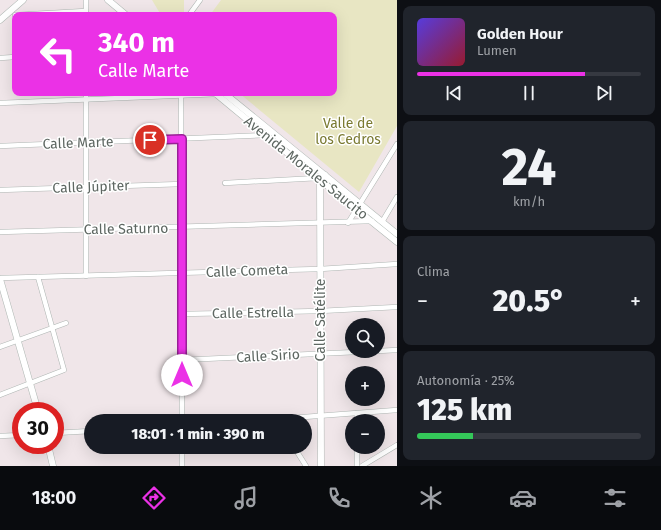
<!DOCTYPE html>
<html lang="es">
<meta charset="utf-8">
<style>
:root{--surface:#171b24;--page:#20242c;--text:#f1f3f6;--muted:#9ea1a6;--line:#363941;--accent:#eb31e6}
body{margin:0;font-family:"Fira Sans",sans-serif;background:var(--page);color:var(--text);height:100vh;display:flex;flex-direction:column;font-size:15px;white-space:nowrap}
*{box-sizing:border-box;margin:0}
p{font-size:13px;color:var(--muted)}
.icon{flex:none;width:22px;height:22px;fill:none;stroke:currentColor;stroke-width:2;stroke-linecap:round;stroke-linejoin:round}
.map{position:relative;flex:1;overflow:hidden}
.details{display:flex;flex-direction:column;gap:6px;padding:6px;background:#0d0f14;width:264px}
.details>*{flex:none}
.guide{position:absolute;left:12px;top:12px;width:325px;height:84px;border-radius:8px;box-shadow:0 4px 16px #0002;background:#eb31e6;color:#fff;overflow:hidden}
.tools{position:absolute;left:345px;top:318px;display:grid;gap:8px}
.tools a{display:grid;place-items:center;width:40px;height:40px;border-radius:50%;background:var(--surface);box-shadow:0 4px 16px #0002;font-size:20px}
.speed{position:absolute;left:12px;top:402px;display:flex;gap:8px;font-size:20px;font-weight:700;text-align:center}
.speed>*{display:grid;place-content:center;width:52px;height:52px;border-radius:50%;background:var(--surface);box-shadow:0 4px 16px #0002;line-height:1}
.speed .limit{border:6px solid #d22;background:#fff;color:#111}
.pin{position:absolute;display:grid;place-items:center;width:34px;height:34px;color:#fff;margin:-17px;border:2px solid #fff;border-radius:50%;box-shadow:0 1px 4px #0007}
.me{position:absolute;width:44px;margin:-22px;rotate:0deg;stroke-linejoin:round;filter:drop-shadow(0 0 3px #0008)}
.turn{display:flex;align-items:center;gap:14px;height:84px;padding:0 20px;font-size:18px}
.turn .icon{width:52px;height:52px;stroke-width:2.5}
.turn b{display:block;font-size:28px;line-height:34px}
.big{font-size:30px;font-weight:800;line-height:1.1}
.details .tile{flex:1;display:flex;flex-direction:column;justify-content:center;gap:6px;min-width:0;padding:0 14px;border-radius:8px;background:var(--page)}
.details .dial{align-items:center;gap:0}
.dial b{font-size:52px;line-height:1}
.song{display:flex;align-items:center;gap:12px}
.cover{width:48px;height:48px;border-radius:6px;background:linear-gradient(135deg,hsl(250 70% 55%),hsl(350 70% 35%))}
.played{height:4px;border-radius:2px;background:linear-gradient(90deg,var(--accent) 75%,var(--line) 75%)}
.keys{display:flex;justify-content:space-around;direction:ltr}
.heat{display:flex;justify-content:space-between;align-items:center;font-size:22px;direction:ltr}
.charge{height:6px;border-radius:3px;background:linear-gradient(90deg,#34c759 25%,var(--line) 0)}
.trip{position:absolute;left:84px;top:414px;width:228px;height:40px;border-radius:20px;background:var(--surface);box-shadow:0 4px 16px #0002;font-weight:800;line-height:40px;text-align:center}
.tab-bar{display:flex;height:64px;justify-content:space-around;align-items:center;background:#090b0e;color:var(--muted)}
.tab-bar .icon{width:28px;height:28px}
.tab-bar .on{color:var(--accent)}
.tab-bar b{font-size:18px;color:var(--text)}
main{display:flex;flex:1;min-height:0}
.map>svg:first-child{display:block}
</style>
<main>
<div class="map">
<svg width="397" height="466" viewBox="0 0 397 466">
<rect width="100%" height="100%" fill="#f0e6e9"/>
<!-- green -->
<g fill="#e8e6c3">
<path d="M152 0H184V12L188 15H161Z"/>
<path d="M221 0H397V126L359 192 239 93H334V15H210Z"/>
</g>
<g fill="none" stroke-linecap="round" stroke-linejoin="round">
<defs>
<g id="street">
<path d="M86 0V15"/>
<path d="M15 15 86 11"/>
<path d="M189 15 200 0"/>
<path d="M0 58 15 57"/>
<path d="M181 93 182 421"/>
<path d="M0 103 218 94"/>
<path d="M0 146 266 135"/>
<path d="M225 183 318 178"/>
<path d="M0 190 182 184"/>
<path d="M382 222 397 197"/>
<path d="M348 223 397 144"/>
<path d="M0 232 372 221"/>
<path d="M86 276V93"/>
<path d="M0 278 320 269 397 264"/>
<path d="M182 314 320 311 397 307"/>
<path d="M0 347 66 323"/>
<path d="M378 351 397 350"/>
<path d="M182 360 378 351"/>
<path d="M0 395 64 370 38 277"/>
<path d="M357 413V421"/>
<path d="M250 421 397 410"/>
<path d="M55 433 91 431"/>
<path d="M0 436 21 435"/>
<path d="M182 447V466"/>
<path d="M294 447 306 466"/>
<path d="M357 447V466"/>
<path d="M362 466 397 445"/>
</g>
<g id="secondary">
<path d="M108 0 126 15"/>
<path d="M0 20 23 0"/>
<path d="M215 93 320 180 397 242"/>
<path d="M224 93 397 234"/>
<path d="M0 279 38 411"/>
<path d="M48 445 53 466"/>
<path d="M321 466 320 180 325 175"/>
</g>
</defs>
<!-- street casing -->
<use href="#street" stroke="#afb6b3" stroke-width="5.5"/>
<!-- secondary casing -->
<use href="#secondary" stroke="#b1b9b5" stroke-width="7"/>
<!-- street -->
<use href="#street" stroke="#fff" stroke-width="4.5"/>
<!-- secondary -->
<use href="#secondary" stroke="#fff" stroke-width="6"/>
</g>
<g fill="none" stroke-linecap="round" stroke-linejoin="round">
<defs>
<path id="route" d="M150 140 182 139V375"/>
</defs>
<!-- route casing -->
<use href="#route" stroke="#992096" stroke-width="10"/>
<!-- route -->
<use href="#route" stroke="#eb31e6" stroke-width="7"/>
</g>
<g text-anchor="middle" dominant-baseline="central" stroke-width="3" stroke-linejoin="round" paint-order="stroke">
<!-- park labels -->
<g font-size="14" fill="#7a7a31" stroke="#fff">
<text x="348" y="123">Valle de<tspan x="348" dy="16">los Cedros</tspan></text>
</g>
<!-- street labels -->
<g font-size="14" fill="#5e6762" stroke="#fff">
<text transform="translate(78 143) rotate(-2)">Calle Marte</text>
<text transform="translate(306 168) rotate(39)">Avenida Morales Saucito</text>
<text transform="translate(91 187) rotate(-2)">Calle Júpiter</text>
<text transform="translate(126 229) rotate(-1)">Calle Saturno</text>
<text transform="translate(247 271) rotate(-2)">Calle Cometa</text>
<text transform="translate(253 313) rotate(-1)">Calle Estrella</text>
<text transform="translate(320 320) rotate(-90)">Calle Satélite</text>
<text transform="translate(268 356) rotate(-3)">Calle Sirio</text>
</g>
</g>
</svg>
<div class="tools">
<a><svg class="icon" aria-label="search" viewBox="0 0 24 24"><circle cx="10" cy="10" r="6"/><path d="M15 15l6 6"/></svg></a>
<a>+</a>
<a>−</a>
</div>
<div class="speed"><div class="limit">30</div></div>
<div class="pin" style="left:150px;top:140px;background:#d93025"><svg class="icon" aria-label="arrive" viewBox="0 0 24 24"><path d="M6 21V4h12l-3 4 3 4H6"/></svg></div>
<svg class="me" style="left:182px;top:375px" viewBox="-20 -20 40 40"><circle r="19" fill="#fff"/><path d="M0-13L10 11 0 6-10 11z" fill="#eb31e6"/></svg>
<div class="trip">18:01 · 1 min · 390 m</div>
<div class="guide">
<div class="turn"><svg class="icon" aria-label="left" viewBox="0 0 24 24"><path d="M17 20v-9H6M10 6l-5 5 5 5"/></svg><div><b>340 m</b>Calle Marte</div></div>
</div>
</div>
<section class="details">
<div class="tile">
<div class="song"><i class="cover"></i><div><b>Golden Hour</b><p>Lumen</p></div></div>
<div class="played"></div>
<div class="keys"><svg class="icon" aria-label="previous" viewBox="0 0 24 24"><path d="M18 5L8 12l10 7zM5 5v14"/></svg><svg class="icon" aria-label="pause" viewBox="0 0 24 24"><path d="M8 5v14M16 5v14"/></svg><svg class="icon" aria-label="next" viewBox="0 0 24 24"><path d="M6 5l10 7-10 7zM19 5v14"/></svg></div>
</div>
<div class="tile dial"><b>24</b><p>km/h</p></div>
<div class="tile"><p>Clima</p>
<div class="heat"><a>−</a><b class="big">20.5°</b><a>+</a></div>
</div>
<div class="tile"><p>Autonomía · 25%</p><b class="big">125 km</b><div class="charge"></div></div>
</section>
</main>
<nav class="tab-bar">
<b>18:00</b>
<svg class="icon on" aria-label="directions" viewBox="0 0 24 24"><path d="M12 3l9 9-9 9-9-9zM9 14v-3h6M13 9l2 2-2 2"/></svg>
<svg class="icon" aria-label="music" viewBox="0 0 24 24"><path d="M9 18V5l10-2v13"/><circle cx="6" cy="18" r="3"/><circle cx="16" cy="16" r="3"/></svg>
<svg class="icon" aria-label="phone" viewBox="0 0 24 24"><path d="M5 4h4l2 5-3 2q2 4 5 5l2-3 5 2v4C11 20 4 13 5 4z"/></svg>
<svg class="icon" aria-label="climate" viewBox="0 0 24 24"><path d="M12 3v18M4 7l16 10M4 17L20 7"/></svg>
<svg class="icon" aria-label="car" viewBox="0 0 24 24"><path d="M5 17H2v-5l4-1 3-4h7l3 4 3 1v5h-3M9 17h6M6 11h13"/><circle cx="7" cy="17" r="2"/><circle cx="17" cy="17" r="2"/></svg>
<svg class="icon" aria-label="filters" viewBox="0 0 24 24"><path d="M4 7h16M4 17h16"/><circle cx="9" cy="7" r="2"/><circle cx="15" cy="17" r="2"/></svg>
</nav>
